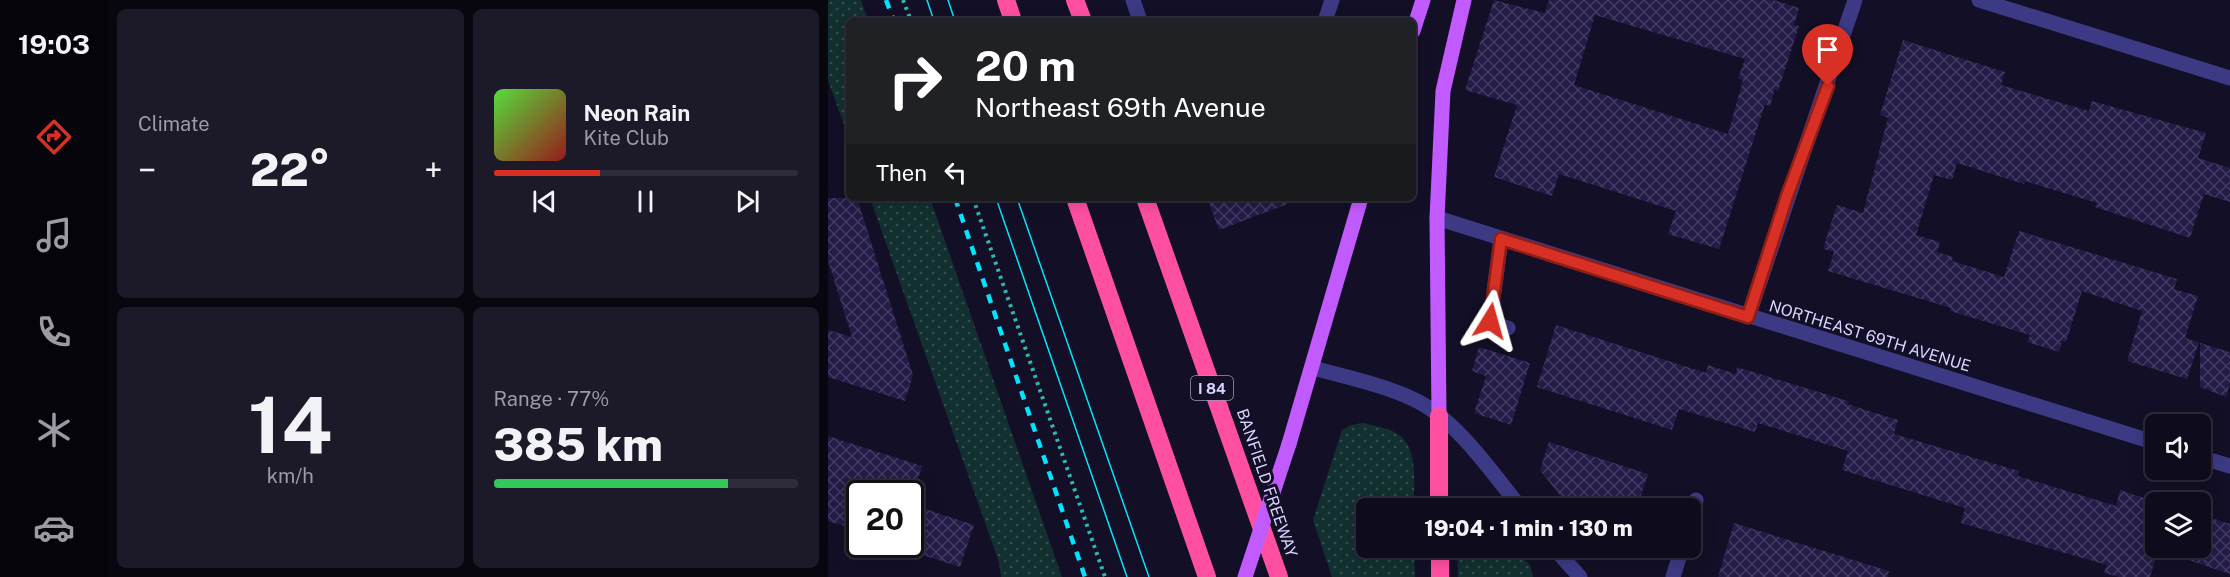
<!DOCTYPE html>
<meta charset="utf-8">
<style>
:root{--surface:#0e0b1c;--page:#1c1929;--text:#f1f3f6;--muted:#9b9ba3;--line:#2e2b3b;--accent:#d93025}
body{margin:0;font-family:"Public Sans",sans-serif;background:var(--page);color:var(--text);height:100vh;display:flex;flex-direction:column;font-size:22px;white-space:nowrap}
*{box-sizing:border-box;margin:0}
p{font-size:20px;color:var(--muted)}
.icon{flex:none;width:33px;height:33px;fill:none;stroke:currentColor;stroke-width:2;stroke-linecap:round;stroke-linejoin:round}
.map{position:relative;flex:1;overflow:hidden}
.panel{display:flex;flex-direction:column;gap:9px;padding:9px;background:#08060f;width:720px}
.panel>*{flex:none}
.hud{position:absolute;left:18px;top:18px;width:570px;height:183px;border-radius:9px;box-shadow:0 3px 15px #0003,0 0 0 2px var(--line);background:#202124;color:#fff;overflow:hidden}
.tools{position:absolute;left:1317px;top:414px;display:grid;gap:12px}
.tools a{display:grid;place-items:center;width:66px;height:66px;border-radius:9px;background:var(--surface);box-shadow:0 3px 15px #0003,0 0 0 2px var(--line);font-size:30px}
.speed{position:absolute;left:18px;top:480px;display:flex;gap:12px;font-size:30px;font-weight:700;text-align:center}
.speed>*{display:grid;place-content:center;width:78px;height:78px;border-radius:50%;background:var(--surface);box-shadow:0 3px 15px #0003,0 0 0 2px var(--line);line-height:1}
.speed .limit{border:3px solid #111;border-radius:9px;background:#fff;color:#111}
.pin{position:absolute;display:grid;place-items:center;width:51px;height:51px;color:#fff;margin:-62px -26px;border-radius:50% 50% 50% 0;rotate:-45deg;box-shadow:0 0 6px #0007}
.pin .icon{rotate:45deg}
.me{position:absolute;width:66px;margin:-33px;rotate:8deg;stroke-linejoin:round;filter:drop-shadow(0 0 4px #0008)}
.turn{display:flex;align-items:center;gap:21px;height:126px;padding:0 30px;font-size:27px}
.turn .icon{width:78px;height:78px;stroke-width:2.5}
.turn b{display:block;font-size:42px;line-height:51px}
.then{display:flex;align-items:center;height:57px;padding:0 30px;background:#0003;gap:12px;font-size:22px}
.big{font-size:45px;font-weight:800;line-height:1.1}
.panel .card{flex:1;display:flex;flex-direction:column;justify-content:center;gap:9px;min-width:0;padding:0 21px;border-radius:9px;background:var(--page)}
.panel .dial{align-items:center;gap:0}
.dial b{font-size:78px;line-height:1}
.song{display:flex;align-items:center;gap:18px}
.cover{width:72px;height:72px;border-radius:9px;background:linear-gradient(135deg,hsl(110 70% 55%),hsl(0 70% 35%))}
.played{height:6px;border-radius:3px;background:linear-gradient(90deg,var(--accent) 35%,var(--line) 35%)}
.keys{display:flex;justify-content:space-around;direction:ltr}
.heat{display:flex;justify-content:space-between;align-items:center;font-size:33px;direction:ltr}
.charge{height:9px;border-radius:4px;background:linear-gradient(90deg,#34c759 77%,var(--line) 0)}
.panel .tiles{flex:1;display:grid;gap:9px;grid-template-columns:repeat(2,1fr)}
.trip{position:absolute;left:528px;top:498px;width:345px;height:60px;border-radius:9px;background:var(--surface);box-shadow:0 3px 15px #0003,0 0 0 2px var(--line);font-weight:800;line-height:60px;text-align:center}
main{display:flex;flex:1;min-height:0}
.dock{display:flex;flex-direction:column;width:108px;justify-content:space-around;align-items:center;background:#06040b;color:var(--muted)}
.dock .icon{width:42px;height:42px}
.dock .current{color:var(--accent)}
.dock b{font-size:27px;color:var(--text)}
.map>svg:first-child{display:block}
</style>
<main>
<nav class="dock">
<b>19:03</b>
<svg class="icon current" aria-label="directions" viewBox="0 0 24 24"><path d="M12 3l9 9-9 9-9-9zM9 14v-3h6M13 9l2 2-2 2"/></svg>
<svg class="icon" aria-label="music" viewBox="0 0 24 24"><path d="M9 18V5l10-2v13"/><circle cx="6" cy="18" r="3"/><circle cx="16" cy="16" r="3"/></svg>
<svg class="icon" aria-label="phone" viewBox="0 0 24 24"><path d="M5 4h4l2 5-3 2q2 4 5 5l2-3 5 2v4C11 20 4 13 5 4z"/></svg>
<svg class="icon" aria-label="climate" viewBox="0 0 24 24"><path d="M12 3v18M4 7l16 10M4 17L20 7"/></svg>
<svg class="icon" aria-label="car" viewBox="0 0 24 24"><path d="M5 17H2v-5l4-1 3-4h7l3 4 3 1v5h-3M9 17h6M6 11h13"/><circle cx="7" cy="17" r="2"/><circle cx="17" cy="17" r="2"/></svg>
</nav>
<section class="panel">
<div class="tiles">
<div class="card"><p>Climate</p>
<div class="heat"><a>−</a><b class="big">22°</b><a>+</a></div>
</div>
<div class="card">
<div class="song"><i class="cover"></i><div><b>Neon Rain</b><p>Kite Club</p></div></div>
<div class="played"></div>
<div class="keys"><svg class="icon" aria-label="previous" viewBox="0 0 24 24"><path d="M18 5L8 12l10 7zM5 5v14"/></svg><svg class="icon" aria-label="pause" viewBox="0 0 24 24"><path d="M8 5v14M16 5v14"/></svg><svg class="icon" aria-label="next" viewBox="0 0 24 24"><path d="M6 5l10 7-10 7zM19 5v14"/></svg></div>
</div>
<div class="card dial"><b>14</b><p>km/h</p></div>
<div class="card"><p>Range · 77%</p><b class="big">385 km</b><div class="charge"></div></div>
</div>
</section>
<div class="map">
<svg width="1402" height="577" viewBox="0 0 1402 577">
<defs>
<pattern id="grass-dots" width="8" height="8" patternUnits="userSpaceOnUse" patternTransform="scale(1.5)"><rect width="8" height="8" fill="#12302f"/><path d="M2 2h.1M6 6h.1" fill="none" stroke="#344d4e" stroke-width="1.8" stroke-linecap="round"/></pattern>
<pattern id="building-cross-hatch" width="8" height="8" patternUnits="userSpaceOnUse" patternTransform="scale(1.5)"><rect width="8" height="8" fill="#241b47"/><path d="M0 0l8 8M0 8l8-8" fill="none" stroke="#433b63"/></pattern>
</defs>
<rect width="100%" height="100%" fill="#130f26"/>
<!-- grass -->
<g fill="url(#grass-dots)">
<path d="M0 0H33L40 21H21V139L0 80Z"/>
<path d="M42 198H102L234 577H173L171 562Z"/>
<path d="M536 423C546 426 560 428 568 433 592 446 585 486 586 508H538V548H586L587 577H504L485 520 514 430 523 425Z"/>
<path d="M629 548H685L702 565 705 577H630Z"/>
</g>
<!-- building -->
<g fill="url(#building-cross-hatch)" fill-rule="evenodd">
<path d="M666 0 717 13 721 0H946L971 8 966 25 971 26 950 91 947 89 942 106 937 104 891 249 840 234 848 211 731 174 724 196 666 177 689 105 637 90ZM767 15 917 59 910 79 915 80 900 134 746 85Z"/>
<path d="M1075 40 1177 72 1173 85 1261 111 1264 101 1378 133 1370 158 1402 168V202L1376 194 1362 238 1267 207 1269 203 1197 181 1196 184 1129 163 1124 180 1106 175 1088 235 1112 242 1109 252 1125 257 1124 261 1176 277 1191 231 1349 279 1346 289 1370 296 1357 338 1371 342 1359 379 1299 361 1314 311 1254 291 1238 342 1234 341 1231 352 1199 342 1202 335 1122 311 1123 308 1000 271 1006 252 995 249 1009 205 1035 213 1060 118 1052 115Z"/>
<path d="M0 198H29L85 375 77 401 0 377V330L24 337 0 261Z"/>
<path d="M379 198H470V200L391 230Z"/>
<path d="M728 325 878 373 880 365 908 374 909 367 1020 401 1019 404 1070 420 1066 434 1191 471 1190 476 1288 506 1292 490 1322 500 1319 510 1328 513V548H1372V514L1402 524V574L1330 550 1322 577H1291L1276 573 1279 565 1133 523 1137 508 1014 470 1020 451 930 423 927 432 851 409 844 430 709 387Z"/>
<path d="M1372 343 1402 352V383L1398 397 1372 387Z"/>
<path d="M651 347 702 363 683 425 646 413 658 376 644 371Z"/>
<path d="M0 436 94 466 85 494H32V531L0 521Z"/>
<path d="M721 442 820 474 809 508H768L733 497 712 470Z"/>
<path d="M82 504 146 525 132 567 82 551Z"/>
<path d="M906 523 1061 571 1060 577H890Z"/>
</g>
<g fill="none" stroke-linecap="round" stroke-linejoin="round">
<!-- path -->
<g stroke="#2fb8b0" stroke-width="4" stroke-dasharray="3 4.5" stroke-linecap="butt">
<path d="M75 0 83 21"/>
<path d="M145 198 277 577"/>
</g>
<!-- minor -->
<g stroke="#3d3a85" stroke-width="15">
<path d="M305 0 312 21"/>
<path d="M1151 0 1402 78"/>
<path d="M497 21 504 0"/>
<path d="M609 218 1328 443"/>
<path d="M673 239 662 322 680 328"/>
<path d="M920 317 1027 0"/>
<path d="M485 368C518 377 556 385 587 400 629 420 664 473 693 508"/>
<path d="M1372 457 1402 466"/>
<path d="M862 519 868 500"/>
<path d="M726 548 752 577"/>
<path d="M845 577 854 548"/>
</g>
<!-- major -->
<g stroke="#c25bff" stroke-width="15">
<path d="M585 31 595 0"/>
<path d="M611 416 609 218 615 91 636 0"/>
<path d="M461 444 533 198"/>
</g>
<!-- highway -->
<g stroke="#ff4fa3" stroke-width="18">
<path d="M178 0 185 21"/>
<path d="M247 0 255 21"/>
<path d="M247 198 379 577"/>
<path d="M317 198 451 577"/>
<path d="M611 416V508"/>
<path d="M612 548V577"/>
</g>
<!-- tram -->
<g stroke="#00e5ff" stroke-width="1.5">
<path d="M99 0 106 21"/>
<path d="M120 0 127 21"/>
<path d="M168 198 299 577"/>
<path d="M189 198 321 577"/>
</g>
<!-- rail -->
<g stroke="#00e5ff" stroke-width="4.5" stroke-dasharray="9 8" stroke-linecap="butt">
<path d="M58 0 66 21"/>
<path d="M127 198 257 577"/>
</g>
<!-- major-bridge -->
<path stroke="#c25bff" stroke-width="15" d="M417 577 461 444"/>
</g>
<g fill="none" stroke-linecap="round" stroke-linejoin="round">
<defs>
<path id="route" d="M662 321 673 239 920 317 959 196 1000 86"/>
</defs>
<!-- route casing -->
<use href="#route" stroke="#8d1f18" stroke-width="15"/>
<!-- route -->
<use href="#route" stroke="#d93025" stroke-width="10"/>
</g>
<g text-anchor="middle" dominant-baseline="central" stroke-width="6" stroke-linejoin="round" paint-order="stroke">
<!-- shield labels -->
<rect fill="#130f26" stroke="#9e99be" stroke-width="1.5" x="363" y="376" width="42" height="24" rx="4.5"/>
<g font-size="15" font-weight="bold" fill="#d9d4ff">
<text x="384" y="388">I 84</text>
</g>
<!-- street labels -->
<g font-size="16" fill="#d9d4ff" stroke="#130f26">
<text transform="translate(1042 336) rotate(17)">NORTHEAST 69TH AVENUE</text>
<text transform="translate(439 483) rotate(71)">BANFIELD FREEWAY</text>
</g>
</g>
</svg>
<div class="tools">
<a><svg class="icon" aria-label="sound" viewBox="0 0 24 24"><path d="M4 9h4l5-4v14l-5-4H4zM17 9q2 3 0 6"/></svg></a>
<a><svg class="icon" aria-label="layers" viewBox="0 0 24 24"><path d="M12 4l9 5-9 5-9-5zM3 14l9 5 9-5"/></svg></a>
</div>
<div class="speed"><div class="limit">20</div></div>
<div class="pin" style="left:1000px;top:86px;background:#d93025"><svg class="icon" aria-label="arrive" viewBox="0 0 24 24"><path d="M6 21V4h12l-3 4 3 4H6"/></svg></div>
<svg class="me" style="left:662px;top:321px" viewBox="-20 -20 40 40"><path d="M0-17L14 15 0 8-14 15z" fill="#d93025" stroke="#fff" stroke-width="4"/></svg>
<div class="trip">19:04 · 1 min · 130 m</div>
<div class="hud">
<div class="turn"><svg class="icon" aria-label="right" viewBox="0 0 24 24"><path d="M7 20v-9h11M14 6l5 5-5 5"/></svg><div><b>20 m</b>Northeast 69th Avenue</div></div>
<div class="then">Then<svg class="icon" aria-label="left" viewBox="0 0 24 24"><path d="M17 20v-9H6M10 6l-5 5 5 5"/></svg></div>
</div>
</div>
</main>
